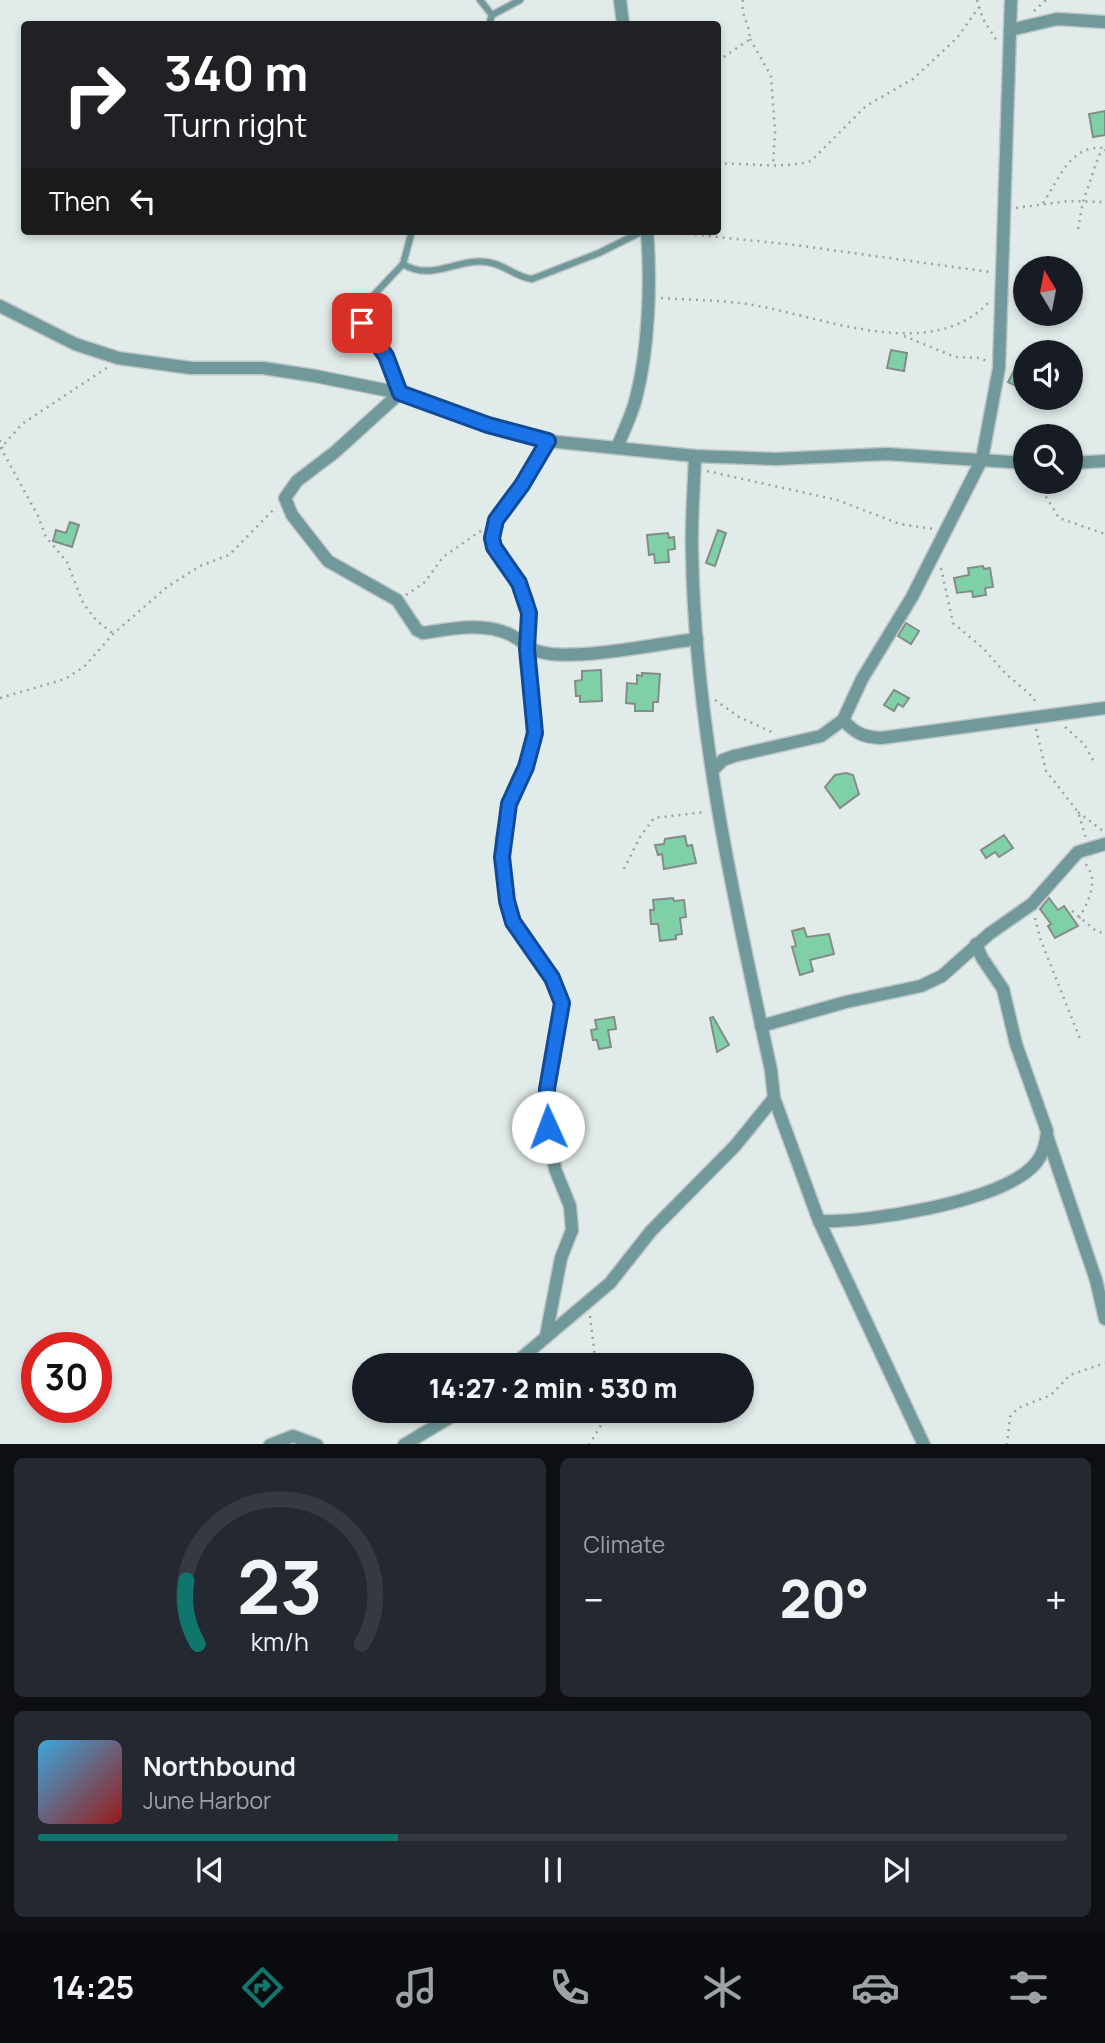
<!DOCTYPE html>
<meta charset="utf-8">
<style>
:root{--surface:#171b24;--page:#242831;--text:#f1f3f6;--muted:#9ea1a6;--line:#363941;--accent:#0f766e}
body{margin:0;font-family:Manrope,sans-serif;background:var(--page);color:var(--text);height:100vh;display:flex;flex-direction:column;font-size:26px;white-space:nowrap}
*{box-sizing:border-box;margin:0}
p{font-size:23px;color:var(--muted)}
.icon{flex:none;width:38px;height:38px;fill:none;stroke:currentColor;stroke-width:2;stroke-linecap:round;stroke-linejoin:round}
.map{position:relative;height:1444px;overflow:hidden}
.drawer{display:flex;flex-direction:column;gap:14px;padding:14px;background:#0d0f14;flex:1}
.drawer>*{flex:none}
.top-card{position:absolute;left:21px;top:21px;width:700px;height:214px;border-radius:7px;box-shadow:0 4px 10px #0003;background:#202124;color:#fff;overflow:hidden}
.needle{width:46px;rotate:350deg}
.controls{position:absolute;left:1013px;top:256px;display:grid;gap:14px}
.controls a{display:grid;place-items:center;width:70px;height:70px;border-radius:50%;background:var(--surface);box-shadow:0 4px 10px #0003;font-size:35px}
.speed{position:absolute;left:21px;top:1332px;display:flex;gap:14px;font-size:35px;font-weight:700;text-align:center}
.speed>*{display:grid;place-content:center;width:91px;height:91px;border-radius:50%;background:var(--surface);box-shadow:0 4px 10px #0003;line-height:1}
.speed .limit{border:10px solid #d22;background:#fff;color:#111}
.pin{position:absolute;display:grid;place-items:center;width:60px;height:60px;color:#fff;margin:-30px;border-radius:14px;box-shadow:0 4px 10px #0006}
.me{position:absolute;width:77px;margin:-38px;rotate:358deg;stroke-linejoin:round;filter:drop-shadow(0 0 5px #0008)}
.turn{display:flex;align-items:center;gap:24px;height:147px;padding:0 28px;font-size:32px}
.turn .icon{width:91px;height:91px;stroke-width:2.5}
.turn b{display:block;font-size:49px;line-height:60px}
.then{display:flex;align-items:center;height:66px;padding:0 28px;background:#0003;gap:14px;font-size:26px}
.big{font-size:52px;font-weight:800;line-height:1.1}
.drawer .tile{flex:1;display:flex;flex-direction:column;justify-content:center;gap:10px;min-width:0;padding:0 24px;border-radius:10px;background:var(--page)}
.drawer .dial{align-items:center;gap:0}
.dial svg{height:182px;overflow:visible;fill:none;stroke:var(--line);stroke-width:7;stroke-linecap:round;text-anchor:middle}
.dial text{fill:var(--text);stroke:none}
.song{display:flex;align-items:center;gap:21px}
.cover{width:84px;height:84px;border-radius:10px;background:linear-gradient(135deg,hsl(200 70% 55%),hsl(0 70% 35%))}
.played{height:7px;border-radius:4px;background:linear-gradient(90deg,var(--accent) 35%,var(--line) 35%)}
.keys{display:flex;justify-content:space-around;direction:ltr}
.heat{display:flex;justify-content:space-between;align-items:center;font-size:38px;direction:ltr}
.drawer .tiles{flex:1;display:grid;gap:14px;grid-template-columns:1fr 1fr}
.tile:last-child{grid-column:span 2}
.trip{position:absolute;left:352px;top:1353px;width:402px;height:70px;border-radius:35px;background:var(--surface);box-shadow:0 4px 10px #0003;font-weight:800;line-height:70px;text-align:center}
.menu{display:flex;height:112px;justify-content:space-around;align-items:center;background:#090b0e;color:var(--muted)}
.menu .icon{width:49px;height:49px}
.menu .current{color:var(--accent)}
.menu b{font-size:32px;color:var(--text)}
.map>svg:first-child{display:block}
</style>
<div class="map">
<svg width="1105" height="1445" viewBox="0 0 1105 1445">
<rect width="100%" height="100%" fill="#e1ebe9"/>
<!-- building -->
<g fill="#7fcfa7" stroke="#848c88" stroke-width="2">
<path d="M1105 111V135L1093 137 1089 114Z"/>
<path d="M891 350 907 353 904 371 887 368Z"/>
<path d="M1016 367 1026 372V391L1008 382Z"/>
<path d="M70 522 79 525 72 547 53 541 56 530 66 533Z"/>
<path d="M718 530 726 533 715 566 706 563Z"/>
<path d="M668 533 669 538 674 537 675 549 668 550 669 562 655 563 654 554 649 555 647 535Z"/>
<path d="M983 566 984 569 990 568 993 587 985 588 986 595 973 597 972 591 957 593 954 578 969 575 968 568Z"/>
<path d="M906 623 919 631 911 644 898 636Z"/>
<path d="M601 670 602 701 580 702V696H576L575 681 582 680V671Z"/>
<path d="M642 673 660 674 658 702H653V711H635V704L626 703 627 683 637 684V675L642 676Z"/>
<path d="M894 690 909 698 903 707 898 704 894 711 884 705Z"/>
<path d="M846 773 853 775 859 794 840 808 825 787 835 775Z"/>
<path d="M1004 835 1013 848 999 857 995 852 986 858 981 850Z"/>
<path d="M685 836 687 846 692 845 696 863 664 869 662 854 658 855 655 845 664 844 665 839Z"/>
<path d="M673 898 674 901 684 900 686 917 680 918 682 934 676 935V939L660 941 658 924H651L650 910H654L653 900Z"/>
<path d="M1049 898 1058 910 1064 906 1078 926 1055 938 1048 926 1051 924 1040 909Z"/>
<path d="M804 928 807 937 829 934 834 954 810 960 813 971 800 975 792 947 796 946 792 931Z"/>
<path d="M614 1017 616 1029 608 1030 611 1047 599 1049 597 1040H593L591 1030 597 1029 595 1020Z"/>
<path d="M713 1017 729 1045 717 1052 710 1018Z"/>
</g>
<g fill="none" stroke-linecap="round" stroke-linejoin="round">
<defs>
<g id="lane">
<path d="M480 0 492 15"/>
<path d="M489 24 492 15 520 0"/>
<path d="M403 264C431 282 457 258 487 262 504 264 517 278 532 279L599 253 643 231"/>
<path d="M400 393 386 356 364 330 361 315 369 300 403 264 412 231"/>
</g>
<g id="street">
<path d="M620 0 623 24"/>
<path d="M1010 30 1057 19 1105 22"/>
<path d="M0 306 75 344 118 358 191 368H263L315 376 400 393 488 425 548 441 695 456 775 459 887 454 1026 463"/>
<path d="M400 393 335 452 297 481 285 498 292 515 328 561 397 600 417 630 423 633C451 629 482 622 509 634 529 643 523 650 551 654 591 658 656 644 697 639"/>
<path d="M617 448C623 432 632 415 636 398 649 348 651 282 647 231"/>
<path d="M695 456C694 488 691 520 692 552 695 726 734 901 771 1070L774 1098 819 1221 924 1445"/>
<path d="M1071 463 1105 461"/>
<path d="M843 720C855 733 863 737 881 738L1105 708"/>
<path d="M713 770 723 760 734 756 821 736 843 720 862 679 912 597 982 459 999 368 1011 0"/>
<path d="M761 1026 846 1002 921 986 942 976 989 934 1032 904 1078 852 1105 844"/>
<path d="M1047 1136 1096 1280 1105 1319"/>
<path d="M819 1221C869 1223 993 1202 1030 1169 1042 1159 1046 1146 1047 1131L1016 1044 1003 989 982 958 976 944"/>
<path d="M546 1336 561 1258 572 1230 570 1206 555 1169 547 1112V1089L562 1003 553 978 513 922 507 901 502 839 515 787 532 749 534 714 527 649 529 613 527 600 519 583 494 547 492 538 496 520 521 485 548 441"/>
<path d="M513 1365 610 1283 651 1231 735 1146 774 1098"/>
<path d="M270 1445 293 1436 317 1445"/>
<path d="M404 1445 462 1410"/>
</g>
</defs>
<!-- lane casing -->
<use href="#lane" stroke="#bdc6c4" stroke-width="9"/>
<!-- street casing -->
<use href="#street" stroke="#bdc6c4" stroke-width="15"/>
<!-- path -->
<g stroke="#9ca4a2" stroke-width="2.5" stroke-dasharray="2 5" stroke-linecap="butt">
<path d="M977 0 983 19 997 41"/>
<path d="M1034 11 1046 0"/>
<path d="M750 39 771 76 775 132 773 164"/>
<path d="M718 61 750 39C750 25 740 14 743 0"/>
<path d="M718 164C748 162 782 170 811 161L866 106 913 79 957 38 979 7"/>
<path d="M1043 203C1060 178 1070 144 1105 148"/>
<path d="M1016 208 1068 201 1105 202"/>
<path d="M1078 229 1083 202 1099 155 1105 150"/>
<path d="M660 231 795 245 990 272"/>
<path d="M661 298C692 300 723 300 753 305 824 317 931 364 989 302"/>
<path d="M904 336 955 357 980 358 987 361"/>
<path d="M0 440 4 454 38 516 46 537 67 562 83 603 96 620 112 633"/>
<path d="M0 449 22 424 108 367"/>
<path d="M707 471 837 500 900 524 933 529"/>
<path d="M1032 481 1042 490 1059 518 1105 534"/>
<path d="M941 568 953 623 984 649 1005 673 1034 698 1036 705"/>
<path d="M406 595 425 582 443 557 482 530"/>
<path d="M0 698 65 679 84 667 113 634 167 587 200 566 229 555 276 507"/>
<path d="M715 700 739 717 776 734"/>
<path d="M1065 727 1084 744 1095 764"/>
<path d="M1036 729 1046 771 1078 812 1086 838"/>
<path d="M1078 812 1103 831"/>
<path d="M624 869 640 837 654 818 706 812"/>
<path d="M1072 911 1095 930 1105 934"/>
<path d="M1035 918 1040 938 1080 1039"/>
<path d="M1079 918C1085 908 1094 891 1092 878 1092 873 1087 867 1085 862"/>
<path d="M590 1316 596 1365"/>
<path d="M589 1445 604 1420V1410"/>
<path d="M1007 1445 1010 1417 1018 1408 1051 1395 1070 1375 1105 1363"/>
</g>
<!-- lane -->
<use href="#lane" stroke="#71999b" stroke-width="6"/>
<!-- street -->
<use href="#street" stroke="#71999b" stroke-width="12"/>
</g>
<g fill="none" stroke-linecap="round" stroke-linejoin="round">
<defs>
<path id="route" d="M362 323 386 356 400 393 488 425 548 441 522 485 496 520 492 538 494 547 519 583 529 613 527 649 535 733 526 767 509 804 502 857 507 901 513 922 552 978 562 1003 547 1089 548 1127"/>
</defs>
<!-- route casing -->
<use href="#route" stroke="#114b97" stroke-width="18"/>
<!-- route -->
<use href="#route" stroke="#1a73e8" stroke-width="12"/>
</g>
</svg>
<div class="controls">
<a><svg class="needle" viewBox="-14 -14 28 28"><path d="M0-13l5 13h-10z" fill="#e53935"/><path d="M0 13l5-13h-10z" fill="#9ea1a6"/></svg></a>
<a><svg class="icon" aria-label="sound" viewBox="0 0 24 24"><path d="M4 9h4l5-4v14l-5-4H4zM17 9q2 3 0 6"/></svg></a>
<a><svg class="icon" aria-label="search" viewBox="0 0 24 24"><circle cx="10" cy="10" r="6"/><path d="M15 15l6 6"/></svg></a>
</div>
<div class="speed"><div class="limit">30</div></div>
<div class="pin" style="left:362px;top:323px;background:#d93025"><svg class="icon" aria-label="arrive" viewBox="0 0 24 24"><path d="M6 21V4h12l-3 4 3 4H6"/></svg></div>
<svg class="me" style="left:548px;top:1127px" viewBox="-20 -20 40 40"><circle r="19" fill="#fff"/><path d="M0-13L10 11 0 6-10 11z" fill="#1a73e8"/></svg>
<div class="trip">14:27 · 2 min · 530 m</div>
<div class="top-card">
<div class="turn"><svg class="icon" aria-label="right" viewBox="0 0 24 24"><path d="M7 20v-9h11M14 6l5 5-5 5"/></svg><div><b>340 m</b>Turn right</div></div>
<div class="then">Then<svg class="icon" aria-label="left" viewBox="0 0 24 24"><path d="M17 20v-9H6M10 6l-5 5 5 5"/></svg></div>
</div>
</div>
<section class="drawer">
<div class="tiles">
<div class="tile dial"><svg viewBox="0 0 100 80">
<path d="M14 69A42 42 0 1 1 86 69"/>
<path d="M14 69A42 42 0 0 1 9 41" stroke="#0f766e"/>
<text x="50" y="56" font-size="32" font-weight="700">23</text>
<text x="50" y="72" font-size="11">km/h</text>
</svg></div>
<div class="tile"><p>Climate</p>
<div class="heat"><a>−</a><b class="big">20°</b><a>+</a></div>
</div>
<div class="tile">
<div class="song"><i class="cover"></i><div><b>Northbound</b><p>June Harbor</p></div></div>
<div class="played"></div>
<div class="keys"><svg class="icon" aria-label="previous" viewBox="0 0 24 24"><path d="M18 5L8 12l10 7zM5 5v14"/></svg><svg class="icon" aria-label="pause" viewBox="0 0 24 24"><path d="M8 5v14M16 5v14"/></svg><svg class="icon" aria-label="next" viewBox="0 0 24 24"><path d="M6 5l10 7-10 7zM19 5v14"/></svg></div>
</div>
</div>
</section>
<nav class="menu">
<b>14:25</b>
<svg class="icon current" aria-label="directions" viewBox="0 0 24 24"><path d="M12 3l9 9-9 9-9-9zM9 14v-3h6M13 9l2 2-2 2"/></svg>
<svg class="icon" aria-label="music" viewBox="0 0 24 24"><path d="M9 18V5l10-2v13"/><circle cx="6" cy="18" r="3"/><circle cx="16" cy="16" r="3"/></svg>
<svg class="icon" aria-label="phone" viewBox="0 0 24 24"><path d="M5 4h4l2 5-3 2q2 4 5 5l2-3 5 2v4C11 20 4 13 5 4z"/></svg>
<svg class="icon" aria-label="climate" viewBox="0 0 24 24"><path d="M12 3v18M4 7l16 10M4 17L20 7"/></svg>
<svg class="icon" aria-label="car" viewBox="0 0 24 24"><path d="M5 17H2v-5l4-1 3-4h7l3 4 3 1v5h-3M9 17h6M6 11h13"/><circle cx="7" cy="17" r="2"/><circle cx="17" cy="17" r="2"/></svg>
<svg class="icon" aria-label="filters" viewBox="0 0 24 24"><path d="M4 7h16M4 17h16"/><circle cx="9" cy="7" r="2"/><circle cx="15" cy="17" r="2"/></svg>
</nav>
